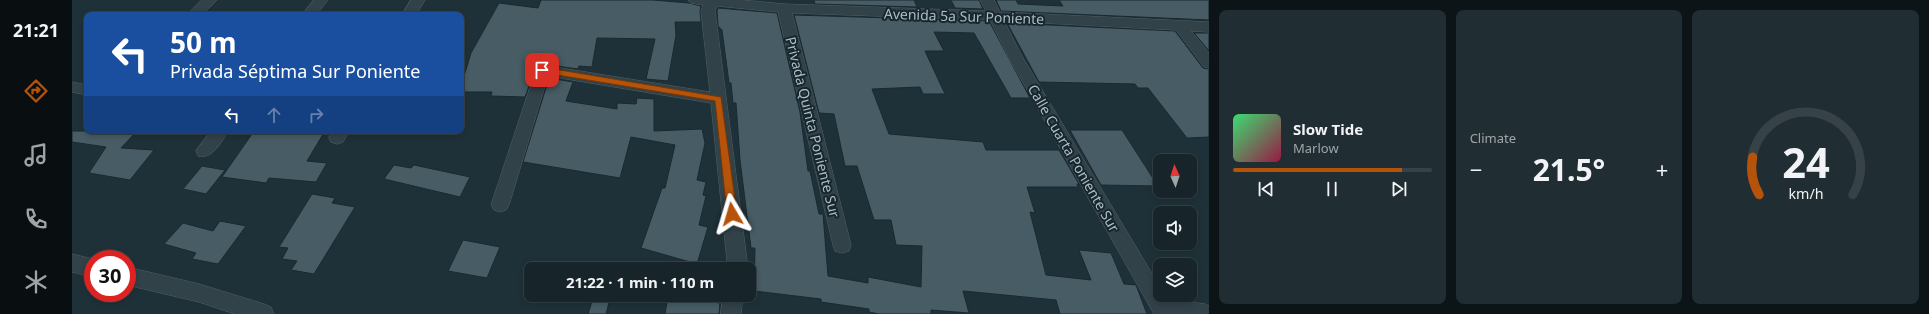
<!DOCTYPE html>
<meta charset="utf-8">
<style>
:root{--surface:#17252a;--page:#202d32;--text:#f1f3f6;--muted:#9ea5a8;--line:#364247;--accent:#b45309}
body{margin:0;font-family:"Noto Sans",sans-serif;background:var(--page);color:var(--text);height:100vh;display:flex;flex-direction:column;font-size:15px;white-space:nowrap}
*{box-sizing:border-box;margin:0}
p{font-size:13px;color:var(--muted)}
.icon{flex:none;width:22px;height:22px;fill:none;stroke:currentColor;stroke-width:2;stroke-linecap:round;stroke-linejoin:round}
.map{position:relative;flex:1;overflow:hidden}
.details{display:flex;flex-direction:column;gap:10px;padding:10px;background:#0d1417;width:720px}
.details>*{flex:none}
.top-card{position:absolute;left:12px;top:12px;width:380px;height:122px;border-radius:8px;box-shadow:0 2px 6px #0003,0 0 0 1px var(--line);background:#1a4fa0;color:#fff;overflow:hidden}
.needle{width:26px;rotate:357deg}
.buttons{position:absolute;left:1081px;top:154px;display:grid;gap:8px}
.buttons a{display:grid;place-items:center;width:44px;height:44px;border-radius:8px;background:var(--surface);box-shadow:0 2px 6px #0003,0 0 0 1px var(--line);font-size:20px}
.speed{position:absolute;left:12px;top:250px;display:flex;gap:8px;font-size:20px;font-weight:700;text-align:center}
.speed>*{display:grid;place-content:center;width:52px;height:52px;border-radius:50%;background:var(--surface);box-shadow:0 2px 6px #0003,0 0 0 1px var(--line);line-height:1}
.speed .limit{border:6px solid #d22;background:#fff;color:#111}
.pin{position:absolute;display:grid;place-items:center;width:34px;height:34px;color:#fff;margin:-17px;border-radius:8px;box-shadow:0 2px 6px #0006}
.me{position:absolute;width:44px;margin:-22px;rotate:353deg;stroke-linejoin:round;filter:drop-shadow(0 0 3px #0008)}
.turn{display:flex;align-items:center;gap:14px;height:84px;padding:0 20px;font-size:18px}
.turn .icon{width:52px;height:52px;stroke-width:2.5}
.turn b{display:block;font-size:28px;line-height:34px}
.lanes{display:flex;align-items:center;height:38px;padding:0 20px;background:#0003;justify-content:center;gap:20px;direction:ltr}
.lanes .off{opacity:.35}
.big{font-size:30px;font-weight:700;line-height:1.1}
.details .widget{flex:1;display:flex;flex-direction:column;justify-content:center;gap:6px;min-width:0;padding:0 14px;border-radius:8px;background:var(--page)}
.details .dial{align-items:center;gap:0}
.dial svg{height:104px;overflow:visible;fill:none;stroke:var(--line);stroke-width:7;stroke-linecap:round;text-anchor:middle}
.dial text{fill:var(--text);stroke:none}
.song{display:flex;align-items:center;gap:12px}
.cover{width:48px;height:48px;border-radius:6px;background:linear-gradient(135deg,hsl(140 70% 55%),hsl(340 70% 35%))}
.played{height:4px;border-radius:2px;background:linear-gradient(90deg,var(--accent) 85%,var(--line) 85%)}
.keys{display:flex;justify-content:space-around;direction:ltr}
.heat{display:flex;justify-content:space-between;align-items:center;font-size:22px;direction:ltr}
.details .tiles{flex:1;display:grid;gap:10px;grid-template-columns:repeat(3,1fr)}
.trip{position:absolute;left:452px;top:262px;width:232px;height:40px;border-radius:8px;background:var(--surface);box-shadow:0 2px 6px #0003,0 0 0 1px var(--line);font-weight:700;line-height:40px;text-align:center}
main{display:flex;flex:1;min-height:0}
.tab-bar{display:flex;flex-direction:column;width:72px;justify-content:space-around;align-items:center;background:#090f11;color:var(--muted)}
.tab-bar .icon{width:28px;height:28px}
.tab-bar .selected{color:var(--accent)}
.tab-bar b{font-size:18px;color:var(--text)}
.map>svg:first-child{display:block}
</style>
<main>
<nav class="tab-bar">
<b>21:21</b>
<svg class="icon selected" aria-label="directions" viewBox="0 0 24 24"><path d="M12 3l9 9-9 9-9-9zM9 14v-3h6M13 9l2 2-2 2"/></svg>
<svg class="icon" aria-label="music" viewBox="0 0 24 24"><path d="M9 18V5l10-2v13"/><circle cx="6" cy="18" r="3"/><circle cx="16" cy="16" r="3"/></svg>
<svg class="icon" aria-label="phone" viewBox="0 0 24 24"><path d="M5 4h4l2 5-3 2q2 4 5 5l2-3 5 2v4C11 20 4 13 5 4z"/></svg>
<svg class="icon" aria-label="climate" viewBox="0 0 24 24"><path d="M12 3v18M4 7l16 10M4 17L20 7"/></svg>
</nav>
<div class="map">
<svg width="1137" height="314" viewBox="0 0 1137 314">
<rect width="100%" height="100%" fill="#1f3138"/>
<!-- building -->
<g fill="#475c64" stroke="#1a292f">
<path d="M469 0H581L617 3 629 6 628 11 629 22H603L604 35 596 81 574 79 583 39 525 38 520 67 507 66 506 69 470 64 465 65 453 97 419 96 420 92H389V86L399 53 427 3 466 8Z"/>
<path d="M742 0H842L845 7 743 4Z"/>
<path d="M879 0H907L911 9 883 8Z"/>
<path d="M924 0H944L946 4 991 6 987 0H1137V20L929 11Z"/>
<path d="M646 8 705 13 728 112 736 171H738L747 214H751L756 276 796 283V277L849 287 850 246 824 245 819 220H802L785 166H773L762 114 747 113 722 15 917 21 958 98H939L902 33 862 32 872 51H853L873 94H851L848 87 800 89 817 134 911 142 914 150H987L1007 184H1005L1006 187H955L963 213 958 212 974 275 1019 280 1007 250 1039 253 1052 284 1064 285 1075 314H988L984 300 891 291 897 313 859 310V314H807L797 312V309L749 302V299L682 291 683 248H679L668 160 664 103H661L659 83H657L650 30 646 26 645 11Z"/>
<path d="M935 23 1103 31 1131 68 1137 69V137L1115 138 1076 88H1066L1063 84 967 82Z"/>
<path d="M1122 33H1137V51Z"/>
<path d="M477 78 501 82 494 101 545 109V103L564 104 565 98 582 99V131L630 129 633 143 625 180 634 182 631 195 634 196 627 225 636 227 625 264 569 248 590 188H593L603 145 559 137 548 178 451 162Z"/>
<path d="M998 130H1050L1086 186 1029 185Z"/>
<path d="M0 131H65L49 148 82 150 58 180 17 173 34 147 0 142Z"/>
<path d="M182 131 232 133 234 131H253L235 161 255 163 244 182 197 178 194 183 150 177Z"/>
<path d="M322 165 339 168 342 165 398 177 388 197 312 179Z"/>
<path d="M130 166 153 170 134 194 111 189Z"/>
<path d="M240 194 263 198 260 203 283 207 242 274 219 270 225 261 210 259 216 248 207 247Z"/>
<path d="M148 221 174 226 146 264 120 259 124 253 92 244 111 223 141 231Z"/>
<path d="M391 240 428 247 415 278 376 271Z"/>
<path d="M522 295H539L534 314H516Z"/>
<path d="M596 296 648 303 647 314H593Z"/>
</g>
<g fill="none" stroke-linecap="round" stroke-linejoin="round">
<defs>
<g id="street">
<path d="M130 0H145L130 15H115Z"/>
<path d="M242 0H256L244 15H230Z"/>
<path d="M339 0H353L344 15H330Z"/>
<path d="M617 0H670L712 4 914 11 908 0H922L928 12 1137 22V32L1119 31 1137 53V68L1132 67 1104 30 932 21 951 58 1088 287V295H1093L1096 299 1133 304 1137 306V314H1082L937 58 918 20 720 13 779 245 777 251 770 253 763 251 761 245 706 12 645 6 643 11 675 261 674 269H654L655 261 639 103 476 76 437 205 434 210 428 212 422 210 419 205 465 66 470 65 638 92 629 11 631 5 619 3Z"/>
<path d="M0 82 15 85V95L0 92Z"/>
<path d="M139 131H156C150 142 140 160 126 156L124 151Z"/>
<path d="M261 131H277L271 142 265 144 259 142 257 138Z"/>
<path d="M0 254 21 259V277L0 272Z"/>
<path d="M55 267 127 284 192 304 199 307 202 314H163L127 302 55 285Z"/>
<path d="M651 295H671L669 314H649Z"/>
</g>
</defs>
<!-- street casing -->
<use href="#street" stroke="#506066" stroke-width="1"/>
<!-- street -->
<use href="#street" fill="#324249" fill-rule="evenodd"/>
</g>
<!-- route -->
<path fill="#b45309" stroke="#753606" d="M470 67 649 97 665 214 663 217 660 218 655 214 643 101 467 72V68Z"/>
<g text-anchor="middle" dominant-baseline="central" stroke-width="4" stroke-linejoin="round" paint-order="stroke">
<!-- street labels -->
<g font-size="14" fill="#acbdc5" stroke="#18272d">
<text transform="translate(892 16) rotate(2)">Avenida 5a Sur Poniente</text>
<text transform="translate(741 127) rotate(76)">Privada Quinta Poniente Sur</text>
<text transform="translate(1002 158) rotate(60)">Calle Cuarta Poniente Sur</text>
</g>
</g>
</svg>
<div class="buttons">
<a><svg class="needle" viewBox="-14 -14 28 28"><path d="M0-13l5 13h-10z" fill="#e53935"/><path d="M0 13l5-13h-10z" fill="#9ea5a8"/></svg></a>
<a><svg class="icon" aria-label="sound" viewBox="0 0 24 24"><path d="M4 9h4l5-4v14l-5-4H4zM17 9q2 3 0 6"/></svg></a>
<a><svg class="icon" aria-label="layers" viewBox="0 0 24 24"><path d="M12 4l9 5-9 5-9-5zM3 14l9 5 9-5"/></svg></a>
</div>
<div class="speed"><div class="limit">30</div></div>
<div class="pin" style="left:470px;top:70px;background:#d93025"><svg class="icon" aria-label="arrive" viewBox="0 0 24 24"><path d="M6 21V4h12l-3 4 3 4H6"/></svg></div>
<svg class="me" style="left:660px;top:214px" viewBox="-20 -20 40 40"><path d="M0-17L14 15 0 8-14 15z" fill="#b45309" stroke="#fff" stroke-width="4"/></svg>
<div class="trip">21:22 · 1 min · 110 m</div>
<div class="top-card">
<div class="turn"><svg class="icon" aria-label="left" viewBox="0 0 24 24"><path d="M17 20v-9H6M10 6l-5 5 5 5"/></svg><div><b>50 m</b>Privada Séptima Sur Poniente</div></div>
<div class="lanes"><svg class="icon" aria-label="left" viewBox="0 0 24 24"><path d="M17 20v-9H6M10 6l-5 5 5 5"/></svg><svg class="icon off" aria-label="ahead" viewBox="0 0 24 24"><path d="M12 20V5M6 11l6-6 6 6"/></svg><svg class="icon off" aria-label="right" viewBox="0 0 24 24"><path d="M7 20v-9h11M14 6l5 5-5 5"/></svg></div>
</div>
</div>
<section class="details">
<div class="tiles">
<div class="widget">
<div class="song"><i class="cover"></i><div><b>Slow Tide</b><p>Marlow</p></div></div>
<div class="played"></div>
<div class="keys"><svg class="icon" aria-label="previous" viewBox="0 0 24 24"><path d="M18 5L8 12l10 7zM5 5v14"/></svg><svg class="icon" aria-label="pause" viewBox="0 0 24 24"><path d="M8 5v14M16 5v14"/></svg><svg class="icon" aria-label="next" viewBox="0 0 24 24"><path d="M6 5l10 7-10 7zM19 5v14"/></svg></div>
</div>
<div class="widget"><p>Climate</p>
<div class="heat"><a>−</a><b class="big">21.5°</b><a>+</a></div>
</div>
<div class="widget dial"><svg viewBox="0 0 100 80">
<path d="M14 69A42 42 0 1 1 86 69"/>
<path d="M14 69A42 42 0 0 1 9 40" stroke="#b45309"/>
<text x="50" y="56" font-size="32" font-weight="700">24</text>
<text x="50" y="72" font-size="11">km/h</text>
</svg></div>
</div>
</section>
</main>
